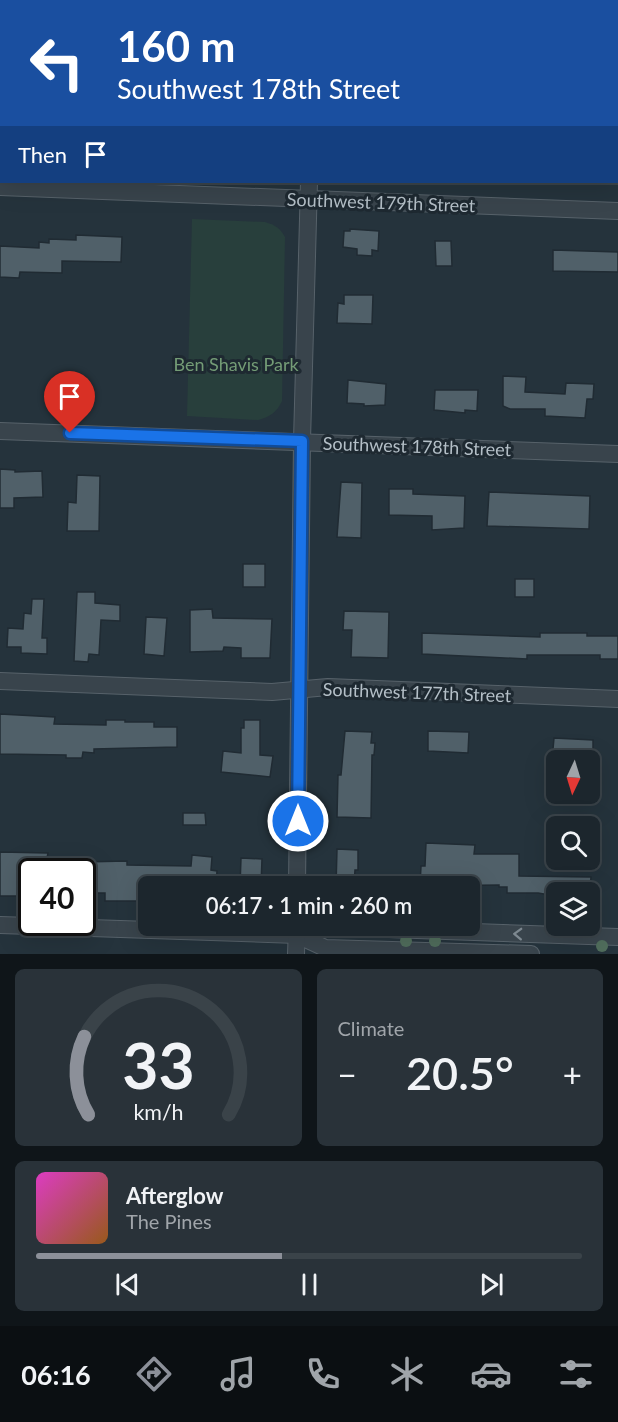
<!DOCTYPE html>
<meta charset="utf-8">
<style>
:root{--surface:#1c262d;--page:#293239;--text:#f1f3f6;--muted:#a0a5aa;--line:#3a4349;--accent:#8c9099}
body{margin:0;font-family:Lato,sans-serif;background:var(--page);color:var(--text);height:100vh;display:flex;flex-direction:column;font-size:22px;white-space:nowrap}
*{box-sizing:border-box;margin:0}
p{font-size:20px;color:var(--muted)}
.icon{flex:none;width:33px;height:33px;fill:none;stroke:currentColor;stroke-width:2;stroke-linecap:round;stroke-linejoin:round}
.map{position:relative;height:954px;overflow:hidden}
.panel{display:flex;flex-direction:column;gap:15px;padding:15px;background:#0f1519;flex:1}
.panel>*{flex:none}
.top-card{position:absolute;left:0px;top:0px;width:618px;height:183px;box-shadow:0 6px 24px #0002,0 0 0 2px var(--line);background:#1a4fa0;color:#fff;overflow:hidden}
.needle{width:39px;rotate:184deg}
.controls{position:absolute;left:546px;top:750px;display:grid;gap:12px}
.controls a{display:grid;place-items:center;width:54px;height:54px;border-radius:9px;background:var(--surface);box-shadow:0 6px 24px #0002,0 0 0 2px var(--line);font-size:30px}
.speed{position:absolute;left:18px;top:858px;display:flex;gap:12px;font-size:30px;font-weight:700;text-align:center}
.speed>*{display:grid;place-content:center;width:78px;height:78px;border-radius:50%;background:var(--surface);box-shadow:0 6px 24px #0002,0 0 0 2px var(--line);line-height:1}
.speed .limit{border:3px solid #111;border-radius:9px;background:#fff;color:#111}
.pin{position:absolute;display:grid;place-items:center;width:51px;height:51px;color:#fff;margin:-62px -26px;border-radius:50% 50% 50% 0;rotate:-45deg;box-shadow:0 0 6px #0007}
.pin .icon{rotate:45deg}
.me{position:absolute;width:66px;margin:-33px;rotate:0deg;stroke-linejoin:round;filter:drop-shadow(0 0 4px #0008)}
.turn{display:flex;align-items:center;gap:21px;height:126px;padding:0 18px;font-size:27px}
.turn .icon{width:78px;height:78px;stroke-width:2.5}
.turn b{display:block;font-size:42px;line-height:51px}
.then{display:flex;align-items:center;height:57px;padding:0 18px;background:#0003;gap:12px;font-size:22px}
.big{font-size:45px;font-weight:600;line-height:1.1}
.panel .card{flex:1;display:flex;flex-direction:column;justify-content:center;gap:9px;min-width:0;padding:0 21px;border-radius:9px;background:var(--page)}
.panel .dial{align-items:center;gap:0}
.dial svg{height:156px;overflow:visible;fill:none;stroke:var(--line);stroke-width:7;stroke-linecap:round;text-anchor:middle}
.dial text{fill:var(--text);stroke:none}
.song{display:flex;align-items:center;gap:18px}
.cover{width:72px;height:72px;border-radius:9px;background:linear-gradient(135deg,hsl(310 70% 55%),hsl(30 70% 35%))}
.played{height:6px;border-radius:3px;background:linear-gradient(90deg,var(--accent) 45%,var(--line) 45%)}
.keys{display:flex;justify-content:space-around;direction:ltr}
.heat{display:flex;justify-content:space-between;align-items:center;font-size:33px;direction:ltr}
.panel .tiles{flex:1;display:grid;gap:15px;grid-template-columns:1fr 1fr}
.card:last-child{grid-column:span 2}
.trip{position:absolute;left:138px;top:876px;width:342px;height:60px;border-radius:9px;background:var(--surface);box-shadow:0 6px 24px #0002,0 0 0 2px var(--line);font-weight:600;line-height:60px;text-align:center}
.tab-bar{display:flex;height:96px;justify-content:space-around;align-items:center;background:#0b0f12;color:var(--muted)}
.tab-bar .icon{width:42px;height:42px}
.tab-bar .current{color:var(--accent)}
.tab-bar b{font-size:27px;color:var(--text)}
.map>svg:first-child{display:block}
</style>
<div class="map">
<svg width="618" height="954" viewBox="0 0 618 954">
<rect width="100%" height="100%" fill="#25333c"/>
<!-- green -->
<path fill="#283f3c" d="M192 219 265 222C275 225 280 228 285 237L282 401C277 412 270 417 258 420L187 416Z"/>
<!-- building -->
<g fill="#506069" stroke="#202b33" stroke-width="1.5">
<path d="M350 229 379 231 378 251 372 250V256L357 255V249L343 247 344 231H350Z"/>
<path d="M76 235 122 237 121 262 62 261V273L20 272 19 278 0 277V246L39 248V242L49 243V239L76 240Z"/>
<path d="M435 241H451L452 266H436Z"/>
<path d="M553 250 618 252V272L553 271Z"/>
<path d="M344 295H373L372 324 337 323 338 303 344 304Z"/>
<path d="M503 376 526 377 525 392 565 394 566 383 594 384 593 399H587L585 418 545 416V409H510L503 406Z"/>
<path d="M348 380 386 384 385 405 364 406V404L347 403Z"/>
<path d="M435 390H478L477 411 465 410V413L434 410Z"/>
<path d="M0 469 15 470V472L42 471 43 497 14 498V508H0Z"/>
<path d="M77 475 100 476 99 531H67L68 502 76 503Z"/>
<path d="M341 482 362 483 361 538 337 537Z"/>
<path d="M389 489H413V494L465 496 464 528 432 530V516L389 515Z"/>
<path d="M489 492 590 496 589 529 487 526Z"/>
<rect x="243" y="564" width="22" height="23"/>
<rect x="515" y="579" width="19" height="18"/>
<path d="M77 592H95V603L120 605V621L101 620 99 655 89 654 88 662 74 661Z"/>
<path d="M32 599H44L42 638H47V654L21 653V647H7L8 628 23 629 24 613 31 614Z"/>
<path d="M212 609 213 618 272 619 270 658H241V648L224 647 223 651 190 652V610Z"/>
<path d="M344 611 389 612 388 658 351 657 352 630H343Z"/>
<path d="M146 617 167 618 164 656 144 654Z"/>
<path d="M422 633 540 637V633H587V636H618V659H600V655H527V659L422 654Z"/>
<path d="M0 714 55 717 54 724 106 725V720H125V722H154V727H177V747L94 749V753L83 752 82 758H66V755L0 754Z"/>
<path d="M244 720H260V755L273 756 270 777 221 772 223 751 241 753V728H244Z"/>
<path d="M345 731 372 732 371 743H375L374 755H372L371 818 337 817 338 775H341Z"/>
<path d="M428 731 469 732 468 753 428 751Z"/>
<path d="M554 738 593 740V760H552Z"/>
<path d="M183 813H205L206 825H183Z"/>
<path d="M426 843 475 845 474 854H519V876L591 877 590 892H556V896L538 893H507V887H499V885L420 886 421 866H425Z"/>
<path d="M337 849 358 850V870H355L354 886H336Z"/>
<path d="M0 852 48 853 47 858 81 859 80 872H32V896H0Z"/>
<path d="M192 855 212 857 211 870 217 871 216 886 168 882V886H148V901H105V893H82V862L127 861V865L191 866Z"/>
<path d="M241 858 262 859 261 886H240Z"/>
</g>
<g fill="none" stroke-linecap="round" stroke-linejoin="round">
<defs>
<g id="minor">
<path d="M217 2V0"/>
<path d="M312 2V0"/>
<path d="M0 187 618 211"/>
<path d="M0 431 618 454"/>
<path d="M0 681 272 692 328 687 618 699"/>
<path d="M297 886 302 441 309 182"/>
<path d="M0 925 297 935 331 927 618 937"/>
<path d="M297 935 325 948 531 954"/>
<path d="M296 954 297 926"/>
</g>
</defs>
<!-- minor casing -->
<use href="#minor" stroke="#57626a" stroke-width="18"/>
<!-- minor -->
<use href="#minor" stroke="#39444c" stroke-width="16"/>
</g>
<!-- trees -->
<g fill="#506d5c">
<circle cx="406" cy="941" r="6"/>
<circle cx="435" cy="941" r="6"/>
<circle cx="602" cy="946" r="6"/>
</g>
<!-- one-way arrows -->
<defs><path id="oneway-chevron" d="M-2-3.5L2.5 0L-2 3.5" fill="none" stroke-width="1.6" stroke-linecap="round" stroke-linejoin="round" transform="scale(1.5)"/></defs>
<use stroke="#7d8890" href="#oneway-chevron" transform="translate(518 934) rotate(-178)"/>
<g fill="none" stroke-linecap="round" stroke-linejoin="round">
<defs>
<path id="route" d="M70 433 302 441 298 821"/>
</defs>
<!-- route casing -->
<use href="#route" stroke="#114b97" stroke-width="15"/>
<!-- route -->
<use href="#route" stroke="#1a73e8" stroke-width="10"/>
</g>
<g text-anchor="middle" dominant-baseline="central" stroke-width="6" stroke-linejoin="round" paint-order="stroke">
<!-- street labels -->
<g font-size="18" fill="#b4bfc7" stroke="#1e2931">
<text transform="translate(381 202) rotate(2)">Southwest 179th Street</text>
<text transform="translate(417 446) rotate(2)">Southwest 178th Street</text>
<text transform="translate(417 692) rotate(2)">Southwest 177th Street</text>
</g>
<!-- park labels -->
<g font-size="18" fill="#749c76" stroke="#1e2931">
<text x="236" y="364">Ben Shavis Park</text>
</g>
</g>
</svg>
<div class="controls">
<a><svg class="needle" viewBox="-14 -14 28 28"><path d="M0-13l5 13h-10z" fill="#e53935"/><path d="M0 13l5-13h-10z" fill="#a0a5aa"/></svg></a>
<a><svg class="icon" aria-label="search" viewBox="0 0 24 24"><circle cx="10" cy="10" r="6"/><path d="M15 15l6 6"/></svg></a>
<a><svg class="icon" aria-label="layers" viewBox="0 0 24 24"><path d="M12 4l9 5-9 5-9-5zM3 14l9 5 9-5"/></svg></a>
</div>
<div class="speed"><div class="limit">40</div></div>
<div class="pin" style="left:70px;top:433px;background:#d93025"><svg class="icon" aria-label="arrive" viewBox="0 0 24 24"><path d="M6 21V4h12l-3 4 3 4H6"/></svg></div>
<svg class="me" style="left:298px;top:821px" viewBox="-20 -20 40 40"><circle r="17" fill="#1a73e8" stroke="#fff" stroke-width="3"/><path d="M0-11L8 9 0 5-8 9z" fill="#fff"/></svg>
<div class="trip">06:17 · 1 min · 260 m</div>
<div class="top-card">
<div class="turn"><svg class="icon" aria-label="left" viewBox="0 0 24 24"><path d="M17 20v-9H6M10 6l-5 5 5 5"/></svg><div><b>160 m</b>Southwest 178th Street</div></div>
<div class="then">Then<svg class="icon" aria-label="arrive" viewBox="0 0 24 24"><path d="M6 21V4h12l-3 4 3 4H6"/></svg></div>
</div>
</div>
<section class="panel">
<div class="tiles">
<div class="card dial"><svg viewBox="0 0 100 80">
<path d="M14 69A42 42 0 1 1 86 69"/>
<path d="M14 69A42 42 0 0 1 12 29" stroke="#8c9099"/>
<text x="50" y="56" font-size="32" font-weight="700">33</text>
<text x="50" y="72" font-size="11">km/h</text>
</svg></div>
<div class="card"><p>Climate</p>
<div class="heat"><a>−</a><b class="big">20.5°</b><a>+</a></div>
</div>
<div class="card">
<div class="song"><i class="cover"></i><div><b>Afterglow</b><p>The Pines</p></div></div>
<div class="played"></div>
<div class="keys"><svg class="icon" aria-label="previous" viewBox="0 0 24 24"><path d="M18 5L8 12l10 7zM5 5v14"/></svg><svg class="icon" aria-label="pause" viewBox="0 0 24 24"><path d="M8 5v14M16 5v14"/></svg><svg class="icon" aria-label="next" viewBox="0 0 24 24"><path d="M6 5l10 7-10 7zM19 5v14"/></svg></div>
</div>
</div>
</section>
<nav class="tab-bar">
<b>06:16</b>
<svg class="icon current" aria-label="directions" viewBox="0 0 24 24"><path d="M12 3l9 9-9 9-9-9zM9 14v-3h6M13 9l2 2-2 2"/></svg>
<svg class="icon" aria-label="music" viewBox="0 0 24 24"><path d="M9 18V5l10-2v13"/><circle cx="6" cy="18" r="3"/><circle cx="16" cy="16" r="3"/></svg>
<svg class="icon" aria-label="phone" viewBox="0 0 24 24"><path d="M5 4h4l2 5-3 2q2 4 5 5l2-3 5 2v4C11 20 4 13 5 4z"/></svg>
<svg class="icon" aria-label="climate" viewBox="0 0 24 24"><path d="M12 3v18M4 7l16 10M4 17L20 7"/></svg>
<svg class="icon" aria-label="car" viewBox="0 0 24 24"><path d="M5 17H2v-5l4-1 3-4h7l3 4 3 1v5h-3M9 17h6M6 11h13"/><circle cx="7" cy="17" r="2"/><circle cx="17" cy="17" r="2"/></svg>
<svg class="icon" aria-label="filters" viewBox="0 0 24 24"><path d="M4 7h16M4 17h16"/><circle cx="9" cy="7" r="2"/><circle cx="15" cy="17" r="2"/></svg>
</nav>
